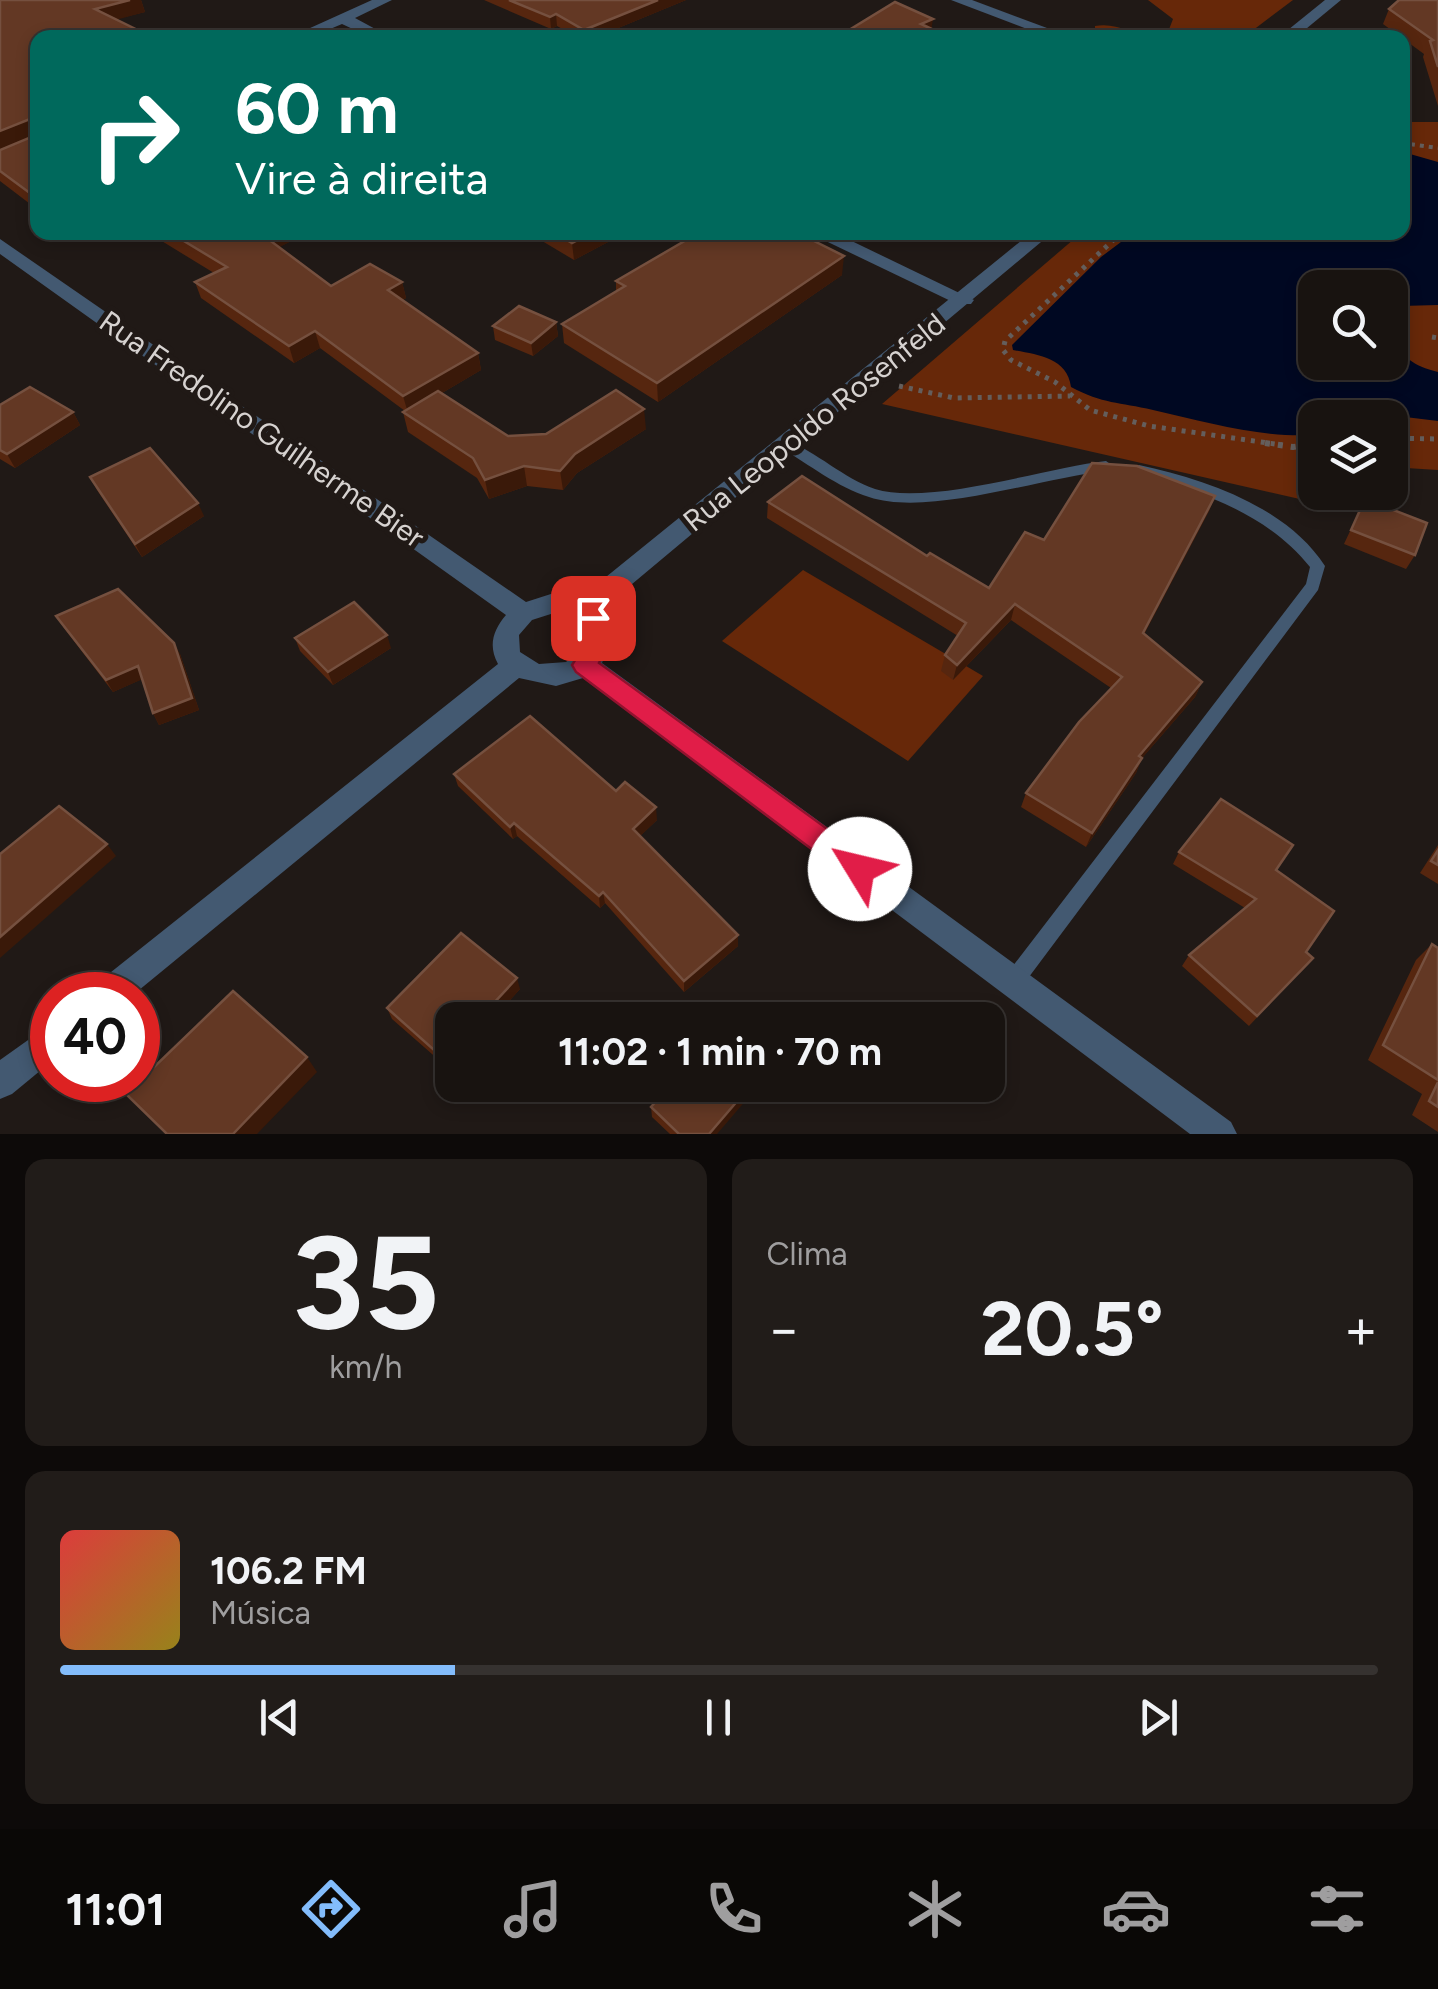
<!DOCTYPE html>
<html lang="pt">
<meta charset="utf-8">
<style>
:root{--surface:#181310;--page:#211c19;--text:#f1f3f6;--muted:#9f9e9f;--line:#363230;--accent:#83bcfb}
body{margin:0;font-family:Figtree,sans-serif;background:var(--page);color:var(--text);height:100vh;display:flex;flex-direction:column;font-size:38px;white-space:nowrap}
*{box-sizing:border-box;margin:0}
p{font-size:32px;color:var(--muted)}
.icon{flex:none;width:55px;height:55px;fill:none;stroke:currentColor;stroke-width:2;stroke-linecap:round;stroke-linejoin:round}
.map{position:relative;height:1134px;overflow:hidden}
.panel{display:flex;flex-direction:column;gap:25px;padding:25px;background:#0d0a09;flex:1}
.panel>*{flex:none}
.hud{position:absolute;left:30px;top:30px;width:1380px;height:210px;border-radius:20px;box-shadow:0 5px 15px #0003,0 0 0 2px var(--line);background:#00695c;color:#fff;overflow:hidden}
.buttons{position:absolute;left:1298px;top:270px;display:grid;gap:20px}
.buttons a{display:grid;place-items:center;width:110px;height:110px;border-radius:20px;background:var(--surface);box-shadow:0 5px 15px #0003,0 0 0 2px var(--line);font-size:50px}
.speed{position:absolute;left:30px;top:972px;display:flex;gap:20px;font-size:50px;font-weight:700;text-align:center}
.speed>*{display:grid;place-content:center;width:130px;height:130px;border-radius:50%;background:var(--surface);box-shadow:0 5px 15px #0003,0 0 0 2px var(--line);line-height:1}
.speed .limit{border:15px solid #d22;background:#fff;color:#111}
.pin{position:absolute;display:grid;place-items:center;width:85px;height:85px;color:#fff;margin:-42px;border-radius:20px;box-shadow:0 5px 15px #0006}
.me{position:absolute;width:110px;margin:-55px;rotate:306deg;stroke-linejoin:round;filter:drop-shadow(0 0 8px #0008)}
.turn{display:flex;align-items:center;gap:35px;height:210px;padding:0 40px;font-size:45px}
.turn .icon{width:130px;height:130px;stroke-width:2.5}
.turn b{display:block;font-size:70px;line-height:85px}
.big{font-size:75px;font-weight:700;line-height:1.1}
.panel .widget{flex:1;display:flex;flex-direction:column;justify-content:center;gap:15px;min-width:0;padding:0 35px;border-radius:20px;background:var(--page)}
.panel .dial{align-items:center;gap:0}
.dial b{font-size:130px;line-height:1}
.song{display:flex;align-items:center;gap:30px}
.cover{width:120px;height:120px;border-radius:15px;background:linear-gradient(135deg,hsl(0 70% 55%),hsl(50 70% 35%))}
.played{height:10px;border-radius:5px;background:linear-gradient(90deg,var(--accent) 30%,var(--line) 30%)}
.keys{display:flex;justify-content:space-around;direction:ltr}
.heat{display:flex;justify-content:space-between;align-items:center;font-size:55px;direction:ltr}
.panel .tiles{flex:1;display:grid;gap:25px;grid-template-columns:1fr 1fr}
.widget:last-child{grid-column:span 2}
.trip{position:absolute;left:435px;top:1002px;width:570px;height:100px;border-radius:20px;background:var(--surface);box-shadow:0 5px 15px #0003,0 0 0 2px var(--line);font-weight:700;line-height:100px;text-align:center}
.dock{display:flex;height:160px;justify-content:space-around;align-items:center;background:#0a0806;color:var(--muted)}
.dock .icon{width:70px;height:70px}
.dock .active{color:var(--accent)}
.dock b{font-size:45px;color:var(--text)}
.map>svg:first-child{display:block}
</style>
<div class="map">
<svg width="1438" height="1134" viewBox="0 0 1438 1134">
<rect width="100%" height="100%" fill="#201916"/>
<!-- green -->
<g fill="#672809" fill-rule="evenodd">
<path d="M1148 0H1293L1244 37 1100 38 1095 35V26C1121 21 1138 41 1168 32L1173 19Z"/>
<path d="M1411 122H1438V470L1390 467V418H1315V464H1300L1304 500 882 404 1081 233 1402 232 1403 127ZM1315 288H1390V362H1315Z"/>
<path d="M803 570 983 676 908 761 722 641Z"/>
</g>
<!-- water -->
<path fill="#000822" d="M1403 152 1438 162V305L1401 306 1390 311V288H1315V362H1390V334C1402 357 1413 366 1438 372V421L1397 416 1315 418V435C1259 438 1207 422 1153 410 1119 402 1103 404 1071 387 1067 357 1037 355 1013 350L1012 345 1101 257 1133 233 1402 232Z"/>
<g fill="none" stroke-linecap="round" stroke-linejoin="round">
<!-- path-far2 -->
<path stroke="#645e5c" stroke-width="4" stroke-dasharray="4 5" stroke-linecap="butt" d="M1402 143 1438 148"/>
<!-- path-far1 -->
<g stroke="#645e5c" stroke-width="5" stroke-dasharray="4 6" stroke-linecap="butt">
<path d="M1122 232 1005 341 1003 350 1011 360 1055 382 1090 410 1149 426 1282 445"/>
<path d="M1432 337 1438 338"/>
<path d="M899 386 954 398 1070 396"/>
<path d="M1390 438 1438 439"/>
<path d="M1305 445 1315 444"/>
</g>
<!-- path -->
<path stroke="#645e5c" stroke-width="6" stroke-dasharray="5 8" stroke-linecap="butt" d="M1265 443 1293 447 1315 444"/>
<!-- service -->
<g fill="#435971" fill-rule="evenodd">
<path d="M786 440C817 452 843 478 875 489 929 506 1045 468 1106 461L1113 466 1106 471C1041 478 928 517 869 497 837 487 810 465 781 448L779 445 781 442Z"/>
<path d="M1139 465C1205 479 1287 507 1325 566L1318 590 1020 989 1013 991 1006 989 1003 982 1006 975 1306 584 1310 567C1267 513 1198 490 1134 473L1132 470Z"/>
</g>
<!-- minor -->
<g fill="#435971" fill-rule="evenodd">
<path d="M372 0H392L355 18 392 38H372L342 24 309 38H288Z"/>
<path d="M951 0H972L1074 38H1051Z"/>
<path d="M807 232H833L974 300 971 304H957Z"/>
</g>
<!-- tertiary -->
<g fill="#435971" fill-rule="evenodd">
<path d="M1325 0H1341L1295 38H1278Z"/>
<path d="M1032 232H1053L601 610 612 636 602 663 1231 1122 1237 1134H1190L583 678 556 686 519 678 133 995H92L96 984 498 664C488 646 493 630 506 615L0 254V239L526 602 554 593 580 598ZM554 613H564L582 624 583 648 566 662 539 664 520 652 519 635 532 620Z"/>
<path d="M52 1023V1061L12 1094 0 1099V1060Z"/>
</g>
</g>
<!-- wall -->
<g fill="#56260f">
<path d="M0 0H141L145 12 38 38V210L0 181Z"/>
<path d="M484 0H686L594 38H579L557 26 551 29Z"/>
<path d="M1438 0V106L1423 57 1424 54 1383 24 1389 9Z"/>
<path d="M147 232H295L297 238 279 247 331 286 402 282 406 298 403 300 478 353 481 370 442 393 508 436 646 429 577 473 563 490 527 486 489 499 477 478 408 432 403 412 405 411 320 348 294 363 201 298 195 282 214 273Z"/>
<path d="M527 232H627L574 260Z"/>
<path d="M842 275 658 402 564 343 562 324 616 291V281Z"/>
<path d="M556 322 558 336 533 356 495 340 493 326Z"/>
<path d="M0 405 73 412 80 425 15 468 0 459Z"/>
<path d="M90 477 204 516 142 557 97 490Z"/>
<path d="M1215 496 1209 511 1144 634 1202 682 1195 697 1142 758 1136 773 1086 847 1021 807 1026 793 1111 688 1011 620 953 680 941 671 945 655 958 636 767 518 768 502 927 556 989 588 1044 540Z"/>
<path d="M1365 499 1415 555 1406 569 1344 544Z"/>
<path d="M56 616 180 654 199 710 159 725 153 713 142 679 113 692 64 628Z"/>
<path d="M295 638 391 648 333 685 300 651Z"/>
<path d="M454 774 616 791 657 820 640 836 738 935V946L684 992 605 903 600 908 517 836 513 839 458 786Z"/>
<path d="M1438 845V884L1420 873Z"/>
<path d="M1179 852 1276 870 1306 952 1313 958 1249 1026 1182 966 1189 955 1245 908 1173 864Z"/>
<path d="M1432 944 1438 948V1132L1412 1115 1422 1094 1368 1060 1416 960Z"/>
<path d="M520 989 492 1020H452V1063L448 1068 392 1019 387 1008Z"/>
<path d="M651 1107 717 1134H670L652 1117Z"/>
</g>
<!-- shaded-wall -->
<g fill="#3a1909">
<path d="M130 0H141L145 12 101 24 95 9Z"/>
<path d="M658 0H686L594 38H585L584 30Z"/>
<path d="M556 14 557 26 551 29 550 17Z"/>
<path d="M933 19 931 31 921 24Z"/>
<path d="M30 119 37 136 0 150V131Z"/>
<path d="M271 232H295L297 238 270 252 264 236Z"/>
<path d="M593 232H627L574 260 572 243Z"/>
<path d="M844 256 842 275 658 402 657 383Z"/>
<path d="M402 282 406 298 392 307 388 290Z"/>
<path d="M556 322 558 336 533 356 531 343Z"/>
<path d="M315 331 320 348 294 363 289 346Z"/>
<path d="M478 353 481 370 408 413 403 396Z"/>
<path d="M644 409 646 429 577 473 563 490 560 471 575 454Z"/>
<path d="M73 412 80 425 15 468 7 454Z"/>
<path d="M524 466 527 486 489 499 485 480Z"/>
<path d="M1215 496 1209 511 1137 648 1143 633Z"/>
<path d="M198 503 204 516 142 557 135 544Z"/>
<path d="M1015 604 1011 620 953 680 957 665Z"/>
<path d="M387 635 391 648 333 685 328 672Z"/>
<path d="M174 643 180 654 199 710 159 725 153 713Z"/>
<path d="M138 666 145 678 113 692 106 680Z"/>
<path d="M1202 682 1195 697 1142 758 1136 773 1086 847 1092 833 1139 756Z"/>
<path d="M656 807 657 820 635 841 633 829Z"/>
<path d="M514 823 517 836 513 839 510 827Z"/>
<path d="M107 844 116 856 0 958V937Z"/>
<path d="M603 892 605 903 600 908 599 896Z"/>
<path d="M738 935V946L684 992V981Z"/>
<path d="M517 978 520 989 492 1020H478Z"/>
<path d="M452 1048V1063L448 1068 443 1058Z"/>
<path d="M307 1057 317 1072 257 1134H233Z"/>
<path d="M751 1085H759L717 1134H709Z"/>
</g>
<!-- building -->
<g fill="#633824" stroke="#75503f" stroke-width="2.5">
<path d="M0 0H130L95 9 154 38H38V199L0 171V150L34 136 35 123 30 119 0 131Z"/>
<path d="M509 0H658L584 30 556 14 550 17Z"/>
<path d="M1399 0H1438V67L1430 41 1433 40 1389 9Z"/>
<path d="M895 2 933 19 921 24 951 38H836Z"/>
<path d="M318 31 331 38H303Z"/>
<path d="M169 232H271L264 236 331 286 370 264 402 282 388 290 478 353 403 396 315 331 289 346 195 282 227 267Z"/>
<path d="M554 232H593L572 243Z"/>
<path d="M700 232H796L844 256 657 383 562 324 625 286 616 281Z"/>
<path d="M519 306 556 322 531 343 493 326Z"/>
<path d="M30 387 73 412 7 454 0 450V405Z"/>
<path d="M616 390 644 409 575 454 560 471 524 466 485 480 473 458 403 412 438 391 508 436 546 434Z"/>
<path d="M150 448 198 503 135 544 90 477Z"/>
<path d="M1092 463 1137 466 1215 496 1143 633 1202 682 1139 756 1142 758 1092 833 1026 793 1079 722 1122 677 1015 604 957 665 945 655 966 623 768 502 802 476 927 556 930 553 989 588 1025 532 1044 540Z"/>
<path d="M1365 499 1427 523 1415 555 1351 530Z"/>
<path d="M118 589 174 643 192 698 153 713 138 666 106 680 56 616Z"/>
<path d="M354 602 387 635 328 672 295 638Z"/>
<path d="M530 716 616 791 625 782 656 807 633 829 738 935 684 981 603 892 599 896 514 823 510 827 454 774Z"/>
<path d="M1221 799 1293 845 1276 870 1334 911 1306 952 1313 958 1257 1016 1189 955 1256 899 1179 852Z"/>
<path d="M59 806 107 844 0 937V854Z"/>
<path d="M1438 850V865L1431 861Z"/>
<path d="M461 933 517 978 478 1020H452V1048L443 1058 387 1008Z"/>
<path d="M1432 944 1438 948V1080L1383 1045Z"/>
<path d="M233 991 307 1057 233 1134H167L126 1094Z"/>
<path d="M740 1009 752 1020H730Z"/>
<path d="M1438 1082V1107L1429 1101Z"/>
<path d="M671 1085H751L709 1134H679L651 1107Z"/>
</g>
<!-- route -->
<path fill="#e11d48" stroke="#92132f" stroke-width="2.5" d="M593 609 602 612 611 642 599 663 870 860 874 869 870 878 860 882 850 878 576 672 572 665 587 641 581 618Z"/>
<g text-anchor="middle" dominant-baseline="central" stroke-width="10" stroke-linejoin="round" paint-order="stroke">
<!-- street labels -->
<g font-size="30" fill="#d6d2d0" stroke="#201916">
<text transform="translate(814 422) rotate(-39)">Rua Leopoldo Rosenfeld</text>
<text transform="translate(262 429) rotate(35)">Rua Fredolino Guilherme Bier</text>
</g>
</g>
</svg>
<div class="buttons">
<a><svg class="icon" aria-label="search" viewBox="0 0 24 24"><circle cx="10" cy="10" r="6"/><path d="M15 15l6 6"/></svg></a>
<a><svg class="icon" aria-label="layers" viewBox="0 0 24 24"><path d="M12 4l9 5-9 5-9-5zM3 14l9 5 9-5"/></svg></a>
</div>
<div class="speed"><div class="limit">40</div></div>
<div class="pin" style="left:593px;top:618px;background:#d93025"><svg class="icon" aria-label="arrive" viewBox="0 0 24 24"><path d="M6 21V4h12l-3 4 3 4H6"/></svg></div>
<svg class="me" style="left:860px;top:869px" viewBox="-20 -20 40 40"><circle r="19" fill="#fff"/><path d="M0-13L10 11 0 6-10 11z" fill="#e11d48"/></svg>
<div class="trip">11:02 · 1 min · 70 m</div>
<div class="hud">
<div class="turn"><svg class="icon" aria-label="right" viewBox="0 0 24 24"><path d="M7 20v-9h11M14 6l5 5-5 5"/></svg><div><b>60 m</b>Vire à direita</div></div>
</div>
</div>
<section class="panel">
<div class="tiles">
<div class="widget dial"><b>35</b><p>km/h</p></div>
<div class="widget"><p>Clima</p>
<div class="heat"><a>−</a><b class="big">20.5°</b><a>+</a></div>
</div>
<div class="widget">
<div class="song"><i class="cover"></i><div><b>106.2 FM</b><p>Música</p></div></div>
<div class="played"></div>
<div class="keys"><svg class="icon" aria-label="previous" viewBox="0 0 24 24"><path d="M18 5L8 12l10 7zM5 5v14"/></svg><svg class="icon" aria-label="pause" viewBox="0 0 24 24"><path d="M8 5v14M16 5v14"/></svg><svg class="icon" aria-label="next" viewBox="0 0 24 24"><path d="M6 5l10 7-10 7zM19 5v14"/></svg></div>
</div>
</div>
</section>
<nav class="dock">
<b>11:01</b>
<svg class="icon active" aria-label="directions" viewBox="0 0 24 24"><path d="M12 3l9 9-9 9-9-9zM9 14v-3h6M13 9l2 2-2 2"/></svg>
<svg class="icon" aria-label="music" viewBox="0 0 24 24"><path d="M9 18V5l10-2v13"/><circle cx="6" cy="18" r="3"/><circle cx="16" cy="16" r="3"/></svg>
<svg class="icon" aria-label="phone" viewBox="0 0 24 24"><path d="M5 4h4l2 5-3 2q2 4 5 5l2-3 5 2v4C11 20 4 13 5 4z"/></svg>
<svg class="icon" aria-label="climate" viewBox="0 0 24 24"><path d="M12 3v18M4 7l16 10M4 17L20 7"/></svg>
<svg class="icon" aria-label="car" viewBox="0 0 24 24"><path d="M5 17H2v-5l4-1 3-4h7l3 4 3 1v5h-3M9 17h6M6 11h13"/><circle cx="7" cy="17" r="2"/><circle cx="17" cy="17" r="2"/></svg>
<svg class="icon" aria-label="filters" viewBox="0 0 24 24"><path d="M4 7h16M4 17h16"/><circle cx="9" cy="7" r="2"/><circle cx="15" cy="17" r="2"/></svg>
</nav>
